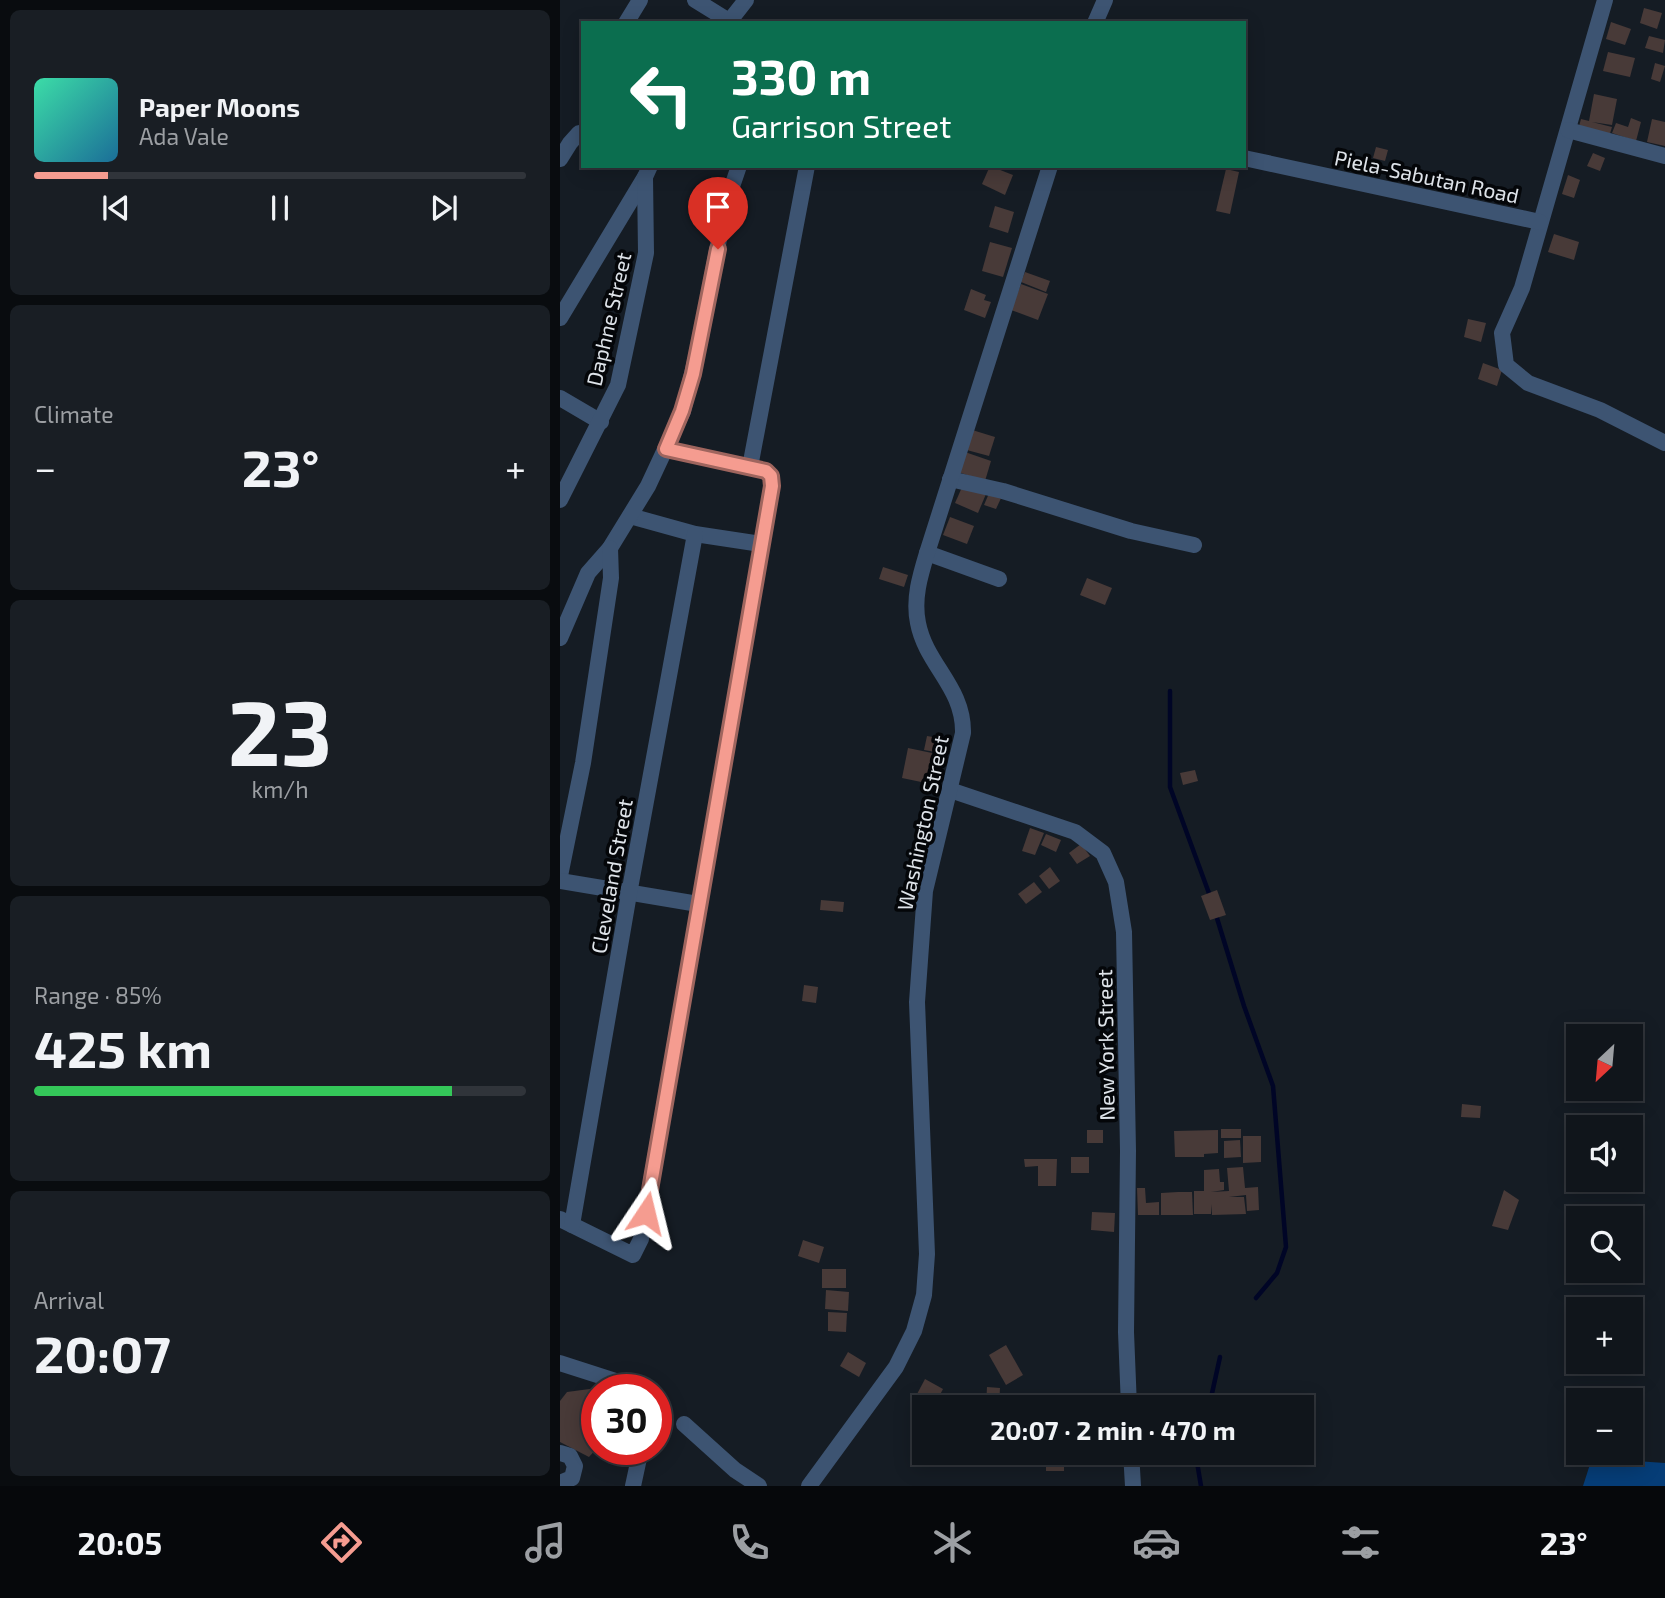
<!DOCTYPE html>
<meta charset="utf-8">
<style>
:root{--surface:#10151b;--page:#191e24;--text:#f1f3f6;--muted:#9c9fa3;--line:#30343a;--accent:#f59c90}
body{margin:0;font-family:"Exo 2",sans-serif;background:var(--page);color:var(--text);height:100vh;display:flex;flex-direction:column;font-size:26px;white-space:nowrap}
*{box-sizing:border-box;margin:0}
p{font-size:23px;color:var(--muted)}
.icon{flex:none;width:38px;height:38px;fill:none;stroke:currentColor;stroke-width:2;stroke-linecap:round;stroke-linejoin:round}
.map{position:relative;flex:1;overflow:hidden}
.panel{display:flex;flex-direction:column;gap:10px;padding:10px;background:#090c0f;width:560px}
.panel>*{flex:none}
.banner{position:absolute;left:21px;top:21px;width:665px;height:147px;border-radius:0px;box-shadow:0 4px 18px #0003,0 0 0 2px var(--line);background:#0b6e4f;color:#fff;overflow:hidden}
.needle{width:46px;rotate:206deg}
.fabs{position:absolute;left:1006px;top:1024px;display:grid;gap:14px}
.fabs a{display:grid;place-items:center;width:77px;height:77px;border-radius:0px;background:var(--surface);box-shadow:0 4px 18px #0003,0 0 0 2px var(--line);font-size:35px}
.speed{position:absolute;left:21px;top:1374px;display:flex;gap:14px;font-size:35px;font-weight:700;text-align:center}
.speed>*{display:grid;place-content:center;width:91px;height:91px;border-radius:50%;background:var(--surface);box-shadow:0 4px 18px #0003,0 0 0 2px var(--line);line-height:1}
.speed .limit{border:10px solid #d22;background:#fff;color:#111}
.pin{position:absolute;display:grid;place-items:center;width:60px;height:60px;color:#fff;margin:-72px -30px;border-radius:50% 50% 50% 0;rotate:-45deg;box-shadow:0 0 7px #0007}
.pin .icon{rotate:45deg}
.me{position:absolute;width:77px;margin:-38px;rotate:10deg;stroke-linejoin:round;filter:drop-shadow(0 0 5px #0008)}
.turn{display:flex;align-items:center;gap:24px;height:147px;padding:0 35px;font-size:32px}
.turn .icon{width:91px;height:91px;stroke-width:2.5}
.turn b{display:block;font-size:49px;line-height:60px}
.big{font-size:52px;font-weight:700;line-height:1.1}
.panel .widget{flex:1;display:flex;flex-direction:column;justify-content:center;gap:10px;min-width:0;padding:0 24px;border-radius:10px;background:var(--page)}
.panel .dial{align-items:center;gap:0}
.dial b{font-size:91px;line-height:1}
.song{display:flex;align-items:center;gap:21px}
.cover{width:84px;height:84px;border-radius:10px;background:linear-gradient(135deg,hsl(160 70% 55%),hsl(200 70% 35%))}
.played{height:7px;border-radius:4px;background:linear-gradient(90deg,var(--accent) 15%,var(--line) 15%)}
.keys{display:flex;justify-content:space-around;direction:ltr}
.heat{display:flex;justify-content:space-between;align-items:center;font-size:38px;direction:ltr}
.charge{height:10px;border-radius:5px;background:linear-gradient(90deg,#34c759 85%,var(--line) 0)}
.trip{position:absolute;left:352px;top:1395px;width:402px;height:70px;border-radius:0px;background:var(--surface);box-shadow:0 4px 18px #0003,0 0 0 2px var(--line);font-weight:700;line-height:70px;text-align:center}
.tab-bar{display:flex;height:112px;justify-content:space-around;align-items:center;background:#06080b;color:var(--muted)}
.tab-bar .icon{width:49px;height:49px}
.tab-bar .current{color:var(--accent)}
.tab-bar b{font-size:32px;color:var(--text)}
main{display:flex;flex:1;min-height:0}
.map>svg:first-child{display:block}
</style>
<main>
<section class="panel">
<div class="widget">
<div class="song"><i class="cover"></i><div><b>Paper Moons</b><p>Ada Vale</p></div></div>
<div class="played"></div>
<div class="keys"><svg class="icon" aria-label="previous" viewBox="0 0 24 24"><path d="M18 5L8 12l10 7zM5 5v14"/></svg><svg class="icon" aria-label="pause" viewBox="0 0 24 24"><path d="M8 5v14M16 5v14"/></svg><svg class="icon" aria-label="next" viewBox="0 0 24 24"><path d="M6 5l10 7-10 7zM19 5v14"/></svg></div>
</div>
<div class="widget"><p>Climate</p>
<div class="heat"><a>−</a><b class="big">23°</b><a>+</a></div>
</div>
<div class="widget dial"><b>23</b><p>km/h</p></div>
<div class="widget"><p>Range · 85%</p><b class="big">425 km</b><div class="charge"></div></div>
<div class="widget"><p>Arrival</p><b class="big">20:07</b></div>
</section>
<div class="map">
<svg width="1105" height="1486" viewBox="0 0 1105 1486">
<rect width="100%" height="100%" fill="#151c24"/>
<!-- green -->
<path fill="#063d77" d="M1032 1458 1105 1463V1486H1023Z"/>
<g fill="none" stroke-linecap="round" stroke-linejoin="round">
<!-- stream -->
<g stroke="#000526" stroke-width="4.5">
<path d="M610 691V787L650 896"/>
<path d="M656 915 684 1006 713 1086 726 1247 717 1273 696 1298"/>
<path d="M649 1407 660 1357"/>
<path d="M639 1452 637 1462 641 1486"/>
</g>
</g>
<!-- building -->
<g fill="#483a38">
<path d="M1084 8 1102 13 1097 29 1080 23Z"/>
<path d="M1051 22 1071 29 1065 45 1046 39Z"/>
<path d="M1089 36 1105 40 1103 53 1085 48Z"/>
<path d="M1048 52 1075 58 1070 77 1043 71Z"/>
<path d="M1095 63 1105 66 1100 82 1091 79Z"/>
<path d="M1034 94 1057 99 1052 125 1032 122 1052 127 1049 137 1018 130 1021 119 1029 121Z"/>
<path d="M1071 118 1081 122 1076 141 1052 133 1056 123 1068 127Z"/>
<path d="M1092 119 1105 122V146L1087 142Z"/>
<path d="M816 147 828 150 825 161 813 158Z"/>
<path d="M1033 153 1045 158 1040 171 1027 166Z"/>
<path d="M430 166 453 175 445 195 422 184Z"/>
<path d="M666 169 679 172 670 214 656 211Z"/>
<path d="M1008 175 1020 180 1014 198 1002 194Z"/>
<path d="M435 206 454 212 448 233 429 227Z"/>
<path d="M994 234 1019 242 1014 260 988 252Z"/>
<path d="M430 242 452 248 443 277 422 271Z"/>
<path d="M465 272 490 281 486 292 461 282Z"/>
<path d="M461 284 488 294 478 320 451 310Z"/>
<path d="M411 289 426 295 424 300 431 302 425 318 404 310Z"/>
<path d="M908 319 926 323 921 342 904 337Z"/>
<path d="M923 363 942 370 937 386 918 379Z"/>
<path d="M409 429 435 437 429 456 403 449Z"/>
<path d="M405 452 431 461 425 481 398 472Z"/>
<path d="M403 485 426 494 418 513 395 503Z"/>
<path d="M430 491 442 496 436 509 424 505Z"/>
<path d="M390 517 414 526 407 544 383 535Z"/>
<path d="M323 567 348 575 344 587 319 579Z"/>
<path d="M527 578 552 588 545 605 520 595Z"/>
<path d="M367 736 384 739 381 753 364 750Z"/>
<path d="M348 748 372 753 366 783 342 778Z"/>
<path d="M635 770 638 781 623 785 620 773Z"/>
<path d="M470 828 484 833 475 855 462 851Z"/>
<path d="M486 834 501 840 496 852 481 845Z"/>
<path d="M521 844 530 856 517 864 509 853Z"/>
<path d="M490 867 500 881 489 889 479 876Z"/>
<path d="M474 882 482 892 466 904 458 894Z"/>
<path d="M657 890 666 915 650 920 641 896Z"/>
<path d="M261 900 284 902 283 912 260 910Z"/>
<path d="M244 985 258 987 256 1003 242 1001Z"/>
<path d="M902 1104 921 1106 920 1118 901 1117Z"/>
<rect x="661" y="1129" width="20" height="9"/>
<rect x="527" y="1130" width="16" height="13"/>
<path d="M658 1130V1153L644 1154V1157H615L614 1131Z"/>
<path d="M683 1136H701V1162L683 1163Z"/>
<path d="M680 1140 681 1157 664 1158V1141Z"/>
<rect x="511" y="1157" width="18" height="16"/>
<path d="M464 1159H497L496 1186H478V1166L465 1167Z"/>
<path d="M683 1167 685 1188 698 1187 699 1210 687 1211 686 1195 669 1197H684L686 1214 652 1215V1204L651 1214H634V1191H644V1170L659 1169 660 1182H664V1190L651 1192 669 1191 667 1168Z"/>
<path d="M577 1188H585L586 1203 599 1202V1215H578Z"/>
<path d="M944 1190 959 1200 948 1230 932 1226Z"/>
<path d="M618 1192H632L633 1215H601V1193Z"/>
<path d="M532 1212 555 1213 554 1232 531 1230Z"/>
<path d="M243 1240 264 1247 259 1263 238 1256Z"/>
<rect x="262" y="1269" width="24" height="19"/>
<path d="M266 1290 289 1292 288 1311 265 1309Z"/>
<path d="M268 1312 287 1313 286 1332 268 1331Z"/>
<path d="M446 1345 463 1375 446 1385 429 1355Z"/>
<path d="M288 1352 306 1363 299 1377 280 1366Z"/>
<path d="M365 1379 383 1389 374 1406 356 1396Z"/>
<path d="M427 1387 440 1388 439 1406 426 1405Z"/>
<path d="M37 1388V1448L29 1457 0 1442V1401L7 1392Z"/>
<rect x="486" y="1452" width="18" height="19"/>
</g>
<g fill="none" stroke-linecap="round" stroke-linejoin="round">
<!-- minor -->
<g stroke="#3d5472" stroke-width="16">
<path d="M135 0 169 21"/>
<path d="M1045 0 962 288 942 333 946 365 968 383 1040 410 1105 443"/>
<path d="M66 23 80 0"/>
<path d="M168 23 186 0"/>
<path d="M535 23 545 0"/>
<path d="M1008 130 1105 156"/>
<path d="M684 158 980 222"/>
<path d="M0 159 10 143 19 133H23"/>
<path d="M0 318 85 177 90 166"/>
<path d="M0 398 41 422"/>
<path d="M190 467 247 166"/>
<path d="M390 479 443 491 571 531 634 545"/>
<path d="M0 500 58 385 86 253 85 177"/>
<path d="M70 516 135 534 201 544"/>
<path d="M367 553 439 579"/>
<path d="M0 638 28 573 50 548 88 486 123 411 141 337 165 207 179 166"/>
<path d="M390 790 515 832 543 853 556 882 564 932 568 1151 566 1332 569 1407"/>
<path d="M0 876 23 763 51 578 50 548"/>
<path d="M0 881 138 904"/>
<path d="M0 1219 73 1255 81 1239 212 486 211 476 206 471 106 449"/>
<path d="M12 1225 69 894 135 534"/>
<path d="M0 1363 62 1383 73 1390"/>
<path d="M124 1424 175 1470 199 1486"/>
<path d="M571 1452 573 1486"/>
<path d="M0 1453 10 1456 15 1466 12 1478 0 1483"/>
<path d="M73 1486 81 1449"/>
<path d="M249 1486 336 1367 354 1331 364 1295 367 1254 357 1002 365 891 403 733C404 687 366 665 358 623 353 599 360 576 367 553L490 166"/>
</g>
</g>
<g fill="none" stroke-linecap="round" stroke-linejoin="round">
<defs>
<path id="route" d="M86 1213 212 486 211 476 206 471 106 449 122 411 133 374 158 249"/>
</defs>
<!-- route casing -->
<use href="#route" stroke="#9f655e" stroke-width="18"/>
<!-- route -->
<use href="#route" stroke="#f59c90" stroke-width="12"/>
</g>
<g text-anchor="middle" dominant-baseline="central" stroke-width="7" stroke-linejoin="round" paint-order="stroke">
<!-- street labels -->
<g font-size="21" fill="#dee3e9" stroke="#040609">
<text transform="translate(867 176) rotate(12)">Piela-Sabutan Road</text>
<text transform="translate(48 319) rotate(-77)">Daphne Street</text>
<text transform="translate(362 823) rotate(-78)">Washington Street</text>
<text transform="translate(51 876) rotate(-80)">Cleveland Street</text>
<text transform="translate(545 1045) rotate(-91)">New York Street</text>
</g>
</g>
</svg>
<div class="fabs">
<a><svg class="needle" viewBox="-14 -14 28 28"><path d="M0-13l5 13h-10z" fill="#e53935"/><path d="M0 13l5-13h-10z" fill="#9c9fa3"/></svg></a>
<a><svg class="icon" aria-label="sound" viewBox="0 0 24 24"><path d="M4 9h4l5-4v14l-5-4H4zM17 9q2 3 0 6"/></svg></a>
<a><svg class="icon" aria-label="search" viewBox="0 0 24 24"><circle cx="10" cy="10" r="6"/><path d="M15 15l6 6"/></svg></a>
<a>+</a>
<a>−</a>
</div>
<div class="speed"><div class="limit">30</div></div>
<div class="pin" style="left:158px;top:249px;background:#d93025"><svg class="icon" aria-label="arrive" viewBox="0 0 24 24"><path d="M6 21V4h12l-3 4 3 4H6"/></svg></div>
<svg class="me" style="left:86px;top:1213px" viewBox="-20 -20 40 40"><path d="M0-17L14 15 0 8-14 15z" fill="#f59c90" stroke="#fff" stroke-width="4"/></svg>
<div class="trip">20:07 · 2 min · 470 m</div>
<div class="banner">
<div class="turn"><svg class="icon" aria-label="left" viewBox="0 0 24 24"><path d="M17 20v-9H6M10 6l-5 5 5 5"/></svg><div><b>330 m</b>Garrison Street</div></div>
</div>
</div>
</main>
<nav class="tab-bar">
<b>20:05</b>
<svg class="icon current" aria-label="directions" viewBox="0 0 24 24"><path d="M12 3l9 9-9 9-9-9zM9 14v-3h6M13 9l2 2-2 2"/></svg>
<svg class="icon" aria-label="music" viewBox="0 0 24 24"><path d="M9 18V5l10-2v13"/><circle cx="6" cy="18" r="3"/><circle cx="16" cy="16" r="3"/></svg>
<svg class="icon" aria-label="phone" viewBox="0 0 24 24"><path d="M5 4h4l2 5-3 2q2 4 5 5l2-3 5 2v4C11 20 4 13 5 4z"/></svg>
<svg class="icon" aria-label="climate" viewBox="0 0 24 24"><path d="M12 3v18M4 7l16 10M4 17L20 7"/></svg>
<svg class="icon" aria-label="car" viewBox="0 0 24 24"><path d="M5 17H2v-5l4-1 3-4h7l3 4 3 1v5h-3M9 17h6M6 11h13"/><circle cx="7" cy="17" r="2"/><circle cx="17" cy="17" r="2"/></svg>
<svg class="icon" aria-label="filters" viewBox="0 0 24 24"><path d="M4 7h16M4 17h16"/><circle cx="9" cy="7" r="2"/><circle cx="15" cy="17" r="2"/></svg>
<b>23°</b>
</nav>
